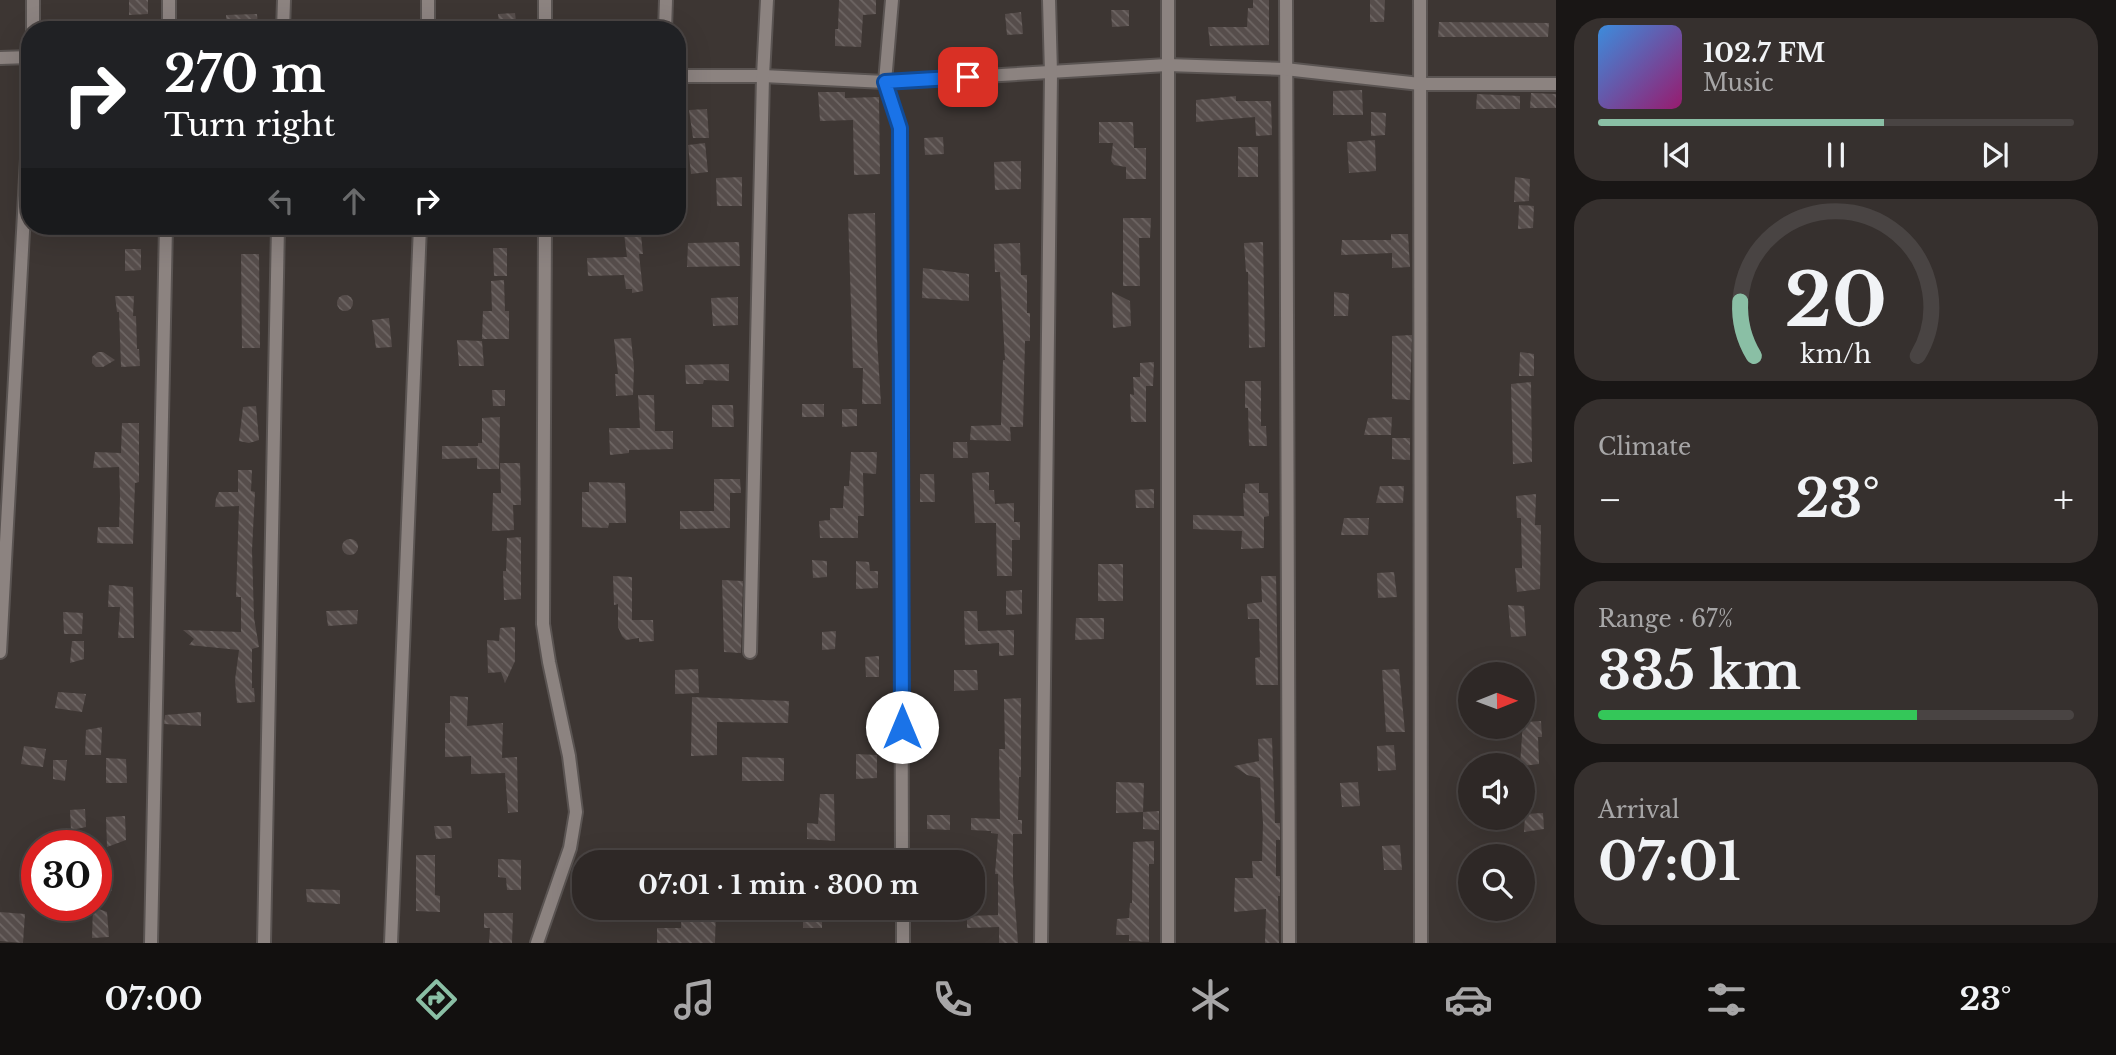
<!DOCTYPE html>
<meta charset="utf-8">
<style>
:root{--surface:#2e2826;--page:#36302e;--text:#f1f3f6;--muted:#a7a6a7;--line:#494443;--accent:#8abfa5}
body{margin:0;font-family:"Libre Baskerville",serif;background:var(--page);color:var(--text);height:100vh;display:flex;flex-direction:column;font-size:26px;white-space:nowrap}
*{box-sizing:border-box;margin:0}
p{font-size:23px;color:var(--muted)}
.icon{flex:none;width:38px;height:38px;fill:none;stroke:currentColor;stroke-width:2;stroke-linecap:round;stroke-linejoin:round}
.map{position:relative;flex:1;overflow:hidden}
.sheet{display:flex;flex-direction:column;gap:18px;padding:18px;background:#191615;width:560px}
.sheet>*{flex:none}
.guide{position:absolute;left:21px;top:21px;width:665px;height:214px;border-radius:28px;box-shadow:0 7px 28px #0002,0 0 0 2px var(--line);background:#202124;color:#fff;overflow:hidden}
.needle{width:46px;rotate:89deg}
.controls{position:absolute;left:1458px;top:662px;display:grid;gap:14px}
.controls a{display:grid;place-items:center;width:77px;height:77px;border-radius:50%;background:var(--surface);box-shadow:0 7px 28px #0002,0 0 0 2px var(--line);font-size:35px}
.speed{position:absolute;left:21px;top:830px;display:flex;gap:14px;font-size:35px;font-weight:700;text-align:center}
.speed>*{display:grid;place-content:center;width:91px;height:91px;border-radius:50%;background:var(--surface);box-shadow:0 7px 28px #0002,0 0 0 2px var(--line);line-height:1}
.speed .limit{border:10px solid #d22;background:#fff;color:#111}
.pin{position:absolute;display:grid;place-items:center;width:60px;height:60px;color:#fff;margin:-30px;border-radius:14px;box-shadow:0 4px 10px #0006}
.me{position:absolute;width:77px;margin:-38px;rotate:0deg;stroke-linejoin:round;filter:drop-shadow(0 0 5px #0008)}
.turn{display:flex;align-items:center;gap:24px;height:147px;padding:0 28px;font-size:32px}
.turn .icon{width:91px;height:91px;stroke-width:2.5}
.turn b{display:block;font-size:49px;line-height:60px}
.lanes{display:flex;align-items:center;height:66px;padding:0 28px;background:#0003;justify-content:center;gap:35px;direction:ltr}
.lanes .off{opacity:.35}
.big{font-size:52px;font-weight:800;line-height:1.1}
.sheet .widget{flex:1;display:flex;flex-direction:column;justify-content:center;gap:10px;min-width:0;padding:0 24px;border-radius:28px;background:var(--page)}
.sheet .dial{align-items:center;gap:0}
.dial svg{height:182px;overflow:visible;fill:none;stroke:var(--line);stroke-width:7;stroke-linecap:round;text-anchor:middle}
.dial text{fill:var(--text);stroke:none}
.song{display:flex;align-items:center;gap:21px}
.cover{width:84px;height:84px;border-radius:10px;background:linear-gradient(135deg,hsl(210 70% 55%),hsl(320 70% 35%))}
.played{height:7px;border-radius:4px;background:linear-gradient(90deg,var(--accent) 60%,var(--line) 60%)}
.keys{display:flex;justify-content:space-around;direction:ltr}
.heat{display:flex;justify-content:space-between;align-items:center;font-size:38px;direction:ltr}
.charge{height:10px;border-radius:5px;background:linear-gradient(90deg,#34c759 67%,var(--line) 0)}
.trip{position:absolute;left:572px;top:850px;width:413px;height:70px;border-radius:28px;background:var(--surface);box-shadow:0 7px 28px #0002,0 0 0 2px var(--line);font-weight:800;line-height:70px;text-align:center}
.dock{display:flex;height:112px;justify-content:space-around;align-items:center;background:#12100f;color:var(--muted)}
.dock .icon{width:49px;height:49px}
.dock .selected{color:var(--accent)}
.dock b{font-size:32px;color:var(--text)}
main{display:flex;flex:1;min-height:0}
.map>svg:first-child{display:block}
</style>
<main>
<div class="map">
<svg width="1556" height="943" viewBox="0 0 1556 943">
<defs>
<pattern id="building-back-hatch" width="6" height="6" patternUnits="userSpaceOnUse" patternTransform="scale(1.75)"><rect width="6" height="6" fill="#564d4b"/><path d="M-1 5l2 2M0 0l6 6M5-1l2 2" fill="none" stroke="#6e6664"/></pattern>
</defs>
<rect width="100%" height="100%" fill="#3d3633"/>
<!-- building -->
<g fill="url(#building-back-hatch)">
<path d="M129 0H148V14L129 15Z"/>
<path d="M839 0H876V14L863 15 861 47 835 46V29H838Z"/>
<path d="M1253 0H1269V45L1210 46 1208 27H1247L1248 8H1253Z"/>
<path d="M1370 0H1385L1384 22H1370Z"/>
<path d="M1111 10H1129V26L1112 27Z"/>
<path d="M1021 12 1023 34 1007 35 1005 14Z"/>
<path d="M515 13 517 30H500L498 14Z"/>
<path d="M257 14 258 27H227L226 15Z"/>
<path d="M1439 22 1549 23 1548 37H1438Z"/>
<path d="M1362 90 1363 115H1333V91Z"/>
<path d="M818 92H845V98L879 97 880 174 854 175 853 120 820 121Z"/>
<path d="M1531 93 1556 94V108H1530Z"/>
<path d="M1477 94 1520 96V109H1476Z"/>
<path d="M1236 96V101H1271L1272 135 1256 136 1255 117 1196 122V100Z"/>
<path d="M707 109 709 138H693L689 110Z"/>
<path d="M1371 112 1386 113 1385 135 1371 136Z"/>
<path d="M1099 122H1133L1134 148H1146V179H1126V167L1114 165 1111 161 1113 143H1099Z"/>
<path d="M943 137 944 154 925 155 924 138Z"/>
<path d="M1375 140 1376 171 1349 173 1347 142Z"/>
<path d="M705 143 708 172 691 174 688 145Z"/>
<rect x="1238" y="147" width="20" height="30"/>
<path d="M1021 161V189L995 190 994 162Z"/>
<path d="M742 177V206H717L716 178Z"/>
<path d="M1515 177 1530 179 1529 201 1514 202Z"/>
<path d="M1519 205 1534 206 1533 228 1518 229Z"/>
<path d="M875 213 877 339 881 404H862L863 368H853L848 214Z"/>
<path d="M1123 218H1151L1150 238H1139L1140 286H1123Z"/>
<path d="M623 226H640L643 254H639L643 291 632 293V289H626L624 275 588 276 587 258 627 257Z"/>
<path d="M1391 234H1408L1410 267 1392 268V253L1341 255 1342 240H1391Z"/>
<path d="M739 242 740 266 687 267 688 243Z"/>
<path d="M1263 242 1265 347 1249 348 1248 272H1246L1244 243Z"/>
<path d="M1020 243 1021 275H1027V313H1030V341H1025L1023 427H1010L1011 441 970 440 971 426 1001 425 1003 360H1005L1000 272H995L994 244Z"/>
<path d="M493 248H507V276H494Z"/>
<path d="M125 249H141V270L125 271Z"/>
<path d="M241 254H259L260 348H242Z"/>
<path d="M923 268 969 274V301L922 298Z"/>
<path d="M504 280 505 311H509V339H482L483 311H492L491 281Z"/>
<path d="M1112 292 1130 301 1131 326 1113 328Z"/>
<path d="M1334 292 1349 294 1348 316H1334Z"/>
<circle cx="345" cy="303" r="8"/>
<path d="M115 296H134L133 316H136L137 349H139L140 366 121 367 119 312H117Z"/>
<path d="M738 297V325L713 326 711 298Z"/>
<path d="M389 318 392 347 376 348 372 320Z"/>
<path d="M1412 335 1410 400 1392 399V336Z"/>
<path d="M631 338 634 367 633 395 616 396 615 374H618L614 339Z"/>
<path d="M457 340 482 341 484 366H459Z"/>
<path d="M98 352H103L115 360 103 367H96L92 363V357Z"/>
<path d="M1520 352 1534 354V376H1519Z"/>
<path d="M1154 362 1153 386H1146V422H1131L1130 394 1134 395 1133 377H1140V363Z"/>
<path d="M729 364V381L704 380 703 384H686L685 365Z"/>
<path d="M1245 381H1261V426H1266L1267 446H1249L1248 408H1245Z"/>
<path d="M1531 382 1532 462 1513 464 1511 384Z"/>
<path d="M492 390H505V406H493Z"/>
<path d="M638 395H654L655 431H673V449L629 450V453L610 455 609 428H640Z"/>
<rect x="802" y="404" width="22" height="13"/>
<path d="M712 405H733L734 427H712Z"/>
<path d="M256 406 259 440 249 443 239 441 243 407Z"/>
<path d="M842 409H857V426L842 427Z"/>
<path d="M500 417 499 469H477V458L442 459V446H478V443H482V418Z"/>
<path d="M1392 417 1391 435H1364L1368 418Z"/>
<path d="M122 423H139V482L135 483 133 544 97 543 98 527H119L120 497 119 467 93 468 95 452 121 453Z"/>
<path d="M1392 438H1410V460L1392 459Z"/>
<path d="M953 442H967L968 458H953Z"/>
<path d="M851 452H877L876 474 863 473 864 516H858V538H820L819 521 830 520V508H843L844 486H849Z"/>
<path d="M500 463H520L521 505H513L514 530 492 531 493 493H501Z"/>
<path d="M238 470H252L251 491 255 492 252 550 254 618 259 647 252 649V688H254L255 702 237 703 235 680 239 650 189 645 194 639 183 630 241 632V597H236L239 506 215 507 216 498 219 492H238Z"/>
<path d="M989 472V490H994L995 504 1014 503V522H1020V540H1012V576H997L996 523H975L972 473Z"/>
<path d="M920 474H934L935 502H920Z"/>
<path d="M714 479H740L741 493H730V528L680 529V511H714Z"/>
<path d="M589 482 625 483 626 523H609L608 528 582 527V492H589Z"/>
<path d="M1259 483V493H1268L1269 516 1264 517V548L1241 549 1242 531 1193 529V515L1244 516 1243 493H1245V484Z"/>
<path d="M1380 486H1404L1403 503H1376Z"/>
<path d="M1154 489V508H1136L1135 490Z"/>
<path d="M1536 494 1535 525H1541L1540 589 1517 592 1515 568H1522L1521 518H1517L1516 496Z"/>
<path d="M1344 518H1369L1368 535H1341Z"/>
<path d="M521 537V599L504 600 503 571H506L507 538Z"/>
<circle cx="350" cy="547" r="8"/>
<path d="M812 560 827 561V577L813 578Z"/>
<path d="M856 561 869 562 870 571H878V588L856 589Z"/>
<rect x="1098" y="564" width="25" height="37"/>
<path d="M1394 572 1397 597 1378 598 1377 573Z"/>
<path d="M613 576 632 577V620H653L654 641 639 642V638L626 640 622 636 618 627V604L614 605Z"/>
<path d="M1261 576H1276L1278 685H1256L1255 658 1260 657 1259 619H1248L1247 604 1262 602Z"/>
<path d="M722 580 743 581 741 653 724 652Z"/>
<path d="M109 585 133 587 134 638H118L120 607H108Z"/>
<path d="M1022 590V614L1006 615V591Z"/>
<path d="M1508 605 1524 606 1526 636 1511 637Z"/>
<path d="M358 610 357 624 328 626 326 611Z"/>
<path d="M964 611H977L978 631 1014 630V655L999 656V643L965 645Z"/>
<path d="M63 612 83 613 82 634H64Z"/>
<path d="M1076 618H1104V639L1075 640Z"/>
<path d="M515 627V661L505 683 501 672 488 673 487 640 499 641 500 628Z"/>
<path d="M836 631 835 649 822 650V632Z"/>
<path d="M72 641H84V659L70 663Z"/>
<path d="M879 656V677H866L865 657Z"/>
<path d="M698 669 699 693 675 694V670Z"/>
<path d="M1399 669 1405 732H1386L1382 670Z"/>
<path d="M954 670H977L978 690 954 691Z"/>
<path d="M58 692 86 694 82 712 55 708Z"/>
<path d="M450 696 468 697 467 726 503 723 502 758 517 757 518 812 508 813 505 773 471 774V756L445 757V723H450Z"/>
<path d="M692 697 789 701 788 723 717 722V755L691 756Z"/>
<path d="M1021 698V777H1019L1018 820H1022V834H1013V879L1018 943H999V927L967 928V916L998 915V874H995L998 834 991 833V831L971 830V818L1000 819 999 749H1005L1004 699Z"/>
<path d="M891 706 892 728H874V707Z"/>
<path d="M201 712V726L164 724 165 715Z"/>
<path d="M1541 721 1542 737H1538L1539 764 1522 766 1520 765 1523 722Z"/>
<path d="M102 727 101 755H85L86 730Z"/>
<path d="M1272 738 1275 823H1280V840H1276V876H1280V896H1278L1279 943H1265L1266 909 1234 912 1235 878H1253L1252 861H1262L1263 823 1260 778 1247 775 1234 766 1259 761 1258 739Z"/>
<path d="M1394 745 1396 770 1378 771 1377 746Z"/>
<path d="M24 746 46 749 43 767 21 764Z"/>
<path d="M856 754 877 755V778L856 779Z"/>
<path d="M742 757 784 758V781H742Z"/>
<path d="M106 758 126 759 127 783H106Z"/>
<path d="M53 760H67L65 781 53 779Z"/>
<path d="M1116 782 1144 783 1143 812 1116 813Z"/>
<path d="M1358 782 1360 806 1342 807 1340 783Z"/>
<path d="M820 794H834L835 841 807 839V823L818 824Z"/>
<path d="M85 809 86 827 71 830 70 810Z"/>
<path d="M1159 811V830L1143 829V812Z"/>
<path d="M1543 813 1544 829 1524 832 1525 814Z"/>
<path d="M927 815H950V830L927 829Z"/>
<path d="M125 816 126 840 107 847 106 817Z"/>
<path d="M434 826H451L452 838 436 839Z"/>
<path d="M1154 841V864H1149V942L1129 941V935H1116L1117 919 1129 918 1130 903H1132L1133 842Z"/>
<path d="M1400 845 1402 870H1384L1382 846Z"/>
<path d="M416 855H435V895L440 896V912L416 911Z"/>
<path d="M498 859 521 860V890H507L506 878 498 877Z"/>
<path d="M98 873 112 874V891L97 892Z"/>
<path d="M306 889 340 890V904L307 902Z"/>
<path d="M93 907 107 912 109 937 92 938Z"/>
<path d="M682 908H716L715 943H657V928H681Z"/>
<rect x="803" y="909" width="19" height="19"/>
<path d="M0 912 25 914 23 943 0 941Z"/>
<path d="M484 913H513L512 943H489L490 928H484Z"/>
</g>
<g fill="none" stroke-linecap="round" stroke-linejoin="round">
<defs>
<g id="minor">
<path d="M169 0V30"/>
<path d="M892 0 885 82 900 128 902 863"/>
<path d="M1168 0V943"/>
<path d="M1286 0 1289 943"/>
<path d="M1420 0 1421 943"/>
<path d="M33 30V0"/>
<path d="M283 30 284 0"/>
<path d="M428 30V0"/>
<path d="M545 30V0"/>
<path d="M665 30 666 0"/>
<path d="M0 58 30 57"/>
<path d="M677 76H763L885 82 1167 65 1285 69 1420 84H1556"/>
<path d="M0 652 30 104"/>
<path d="M750 652 763 76 767 0"/>
<path d="M903 908V943"/>
<path d="M151 943 166 226"/>
<path d="M264 943 278 226"/>
<path d="M391 943 420 226"/>
<path d="M537 943 570 848 576 812 569 756 549 662 543 624 545 226"/>
<path d="M1041 943 1051 73 1049 0"/>
</g>
</defs>
<!-- minor casing -->
<use href="#minor" stroke="#5a5452" stroke-width="16"/>
<!-- minor -->
<use href="#minor" stroke="#8c8380" stroke-width="12"/>
</g>
<g fill="none" stroke-linecap="round" stroke-linejoin="round">
<defs>
<path id="route" d="M902 727 900 128 885 82 968 77"/>
</defs>
<!-- route casing -->
<use href="#route" stroke="#114b97" stroke-width="18"/>
<!-- route -->
<use href="#route" stroke="#1a73e8" stroke-width="12"/>
</g>
</svg>
<div class="controls">
<a><svg class="needle" viewBox="-14 -14 28 28"><path d="M0-13l5 13h-10z" fill="#e53935"/><path d="M0 13l5-13h-10z" fill="#a7a6a7"/></svg></a>
<a><svg class="icon" aria-label="sound" viewBox="0 0 24 24"><path d="M4 9h4l5-4v14l-5-4H4zM17 9q2 3 0 6"/></svg></a>
<a><svg class="icon" aria-label="search" viewBox="0 0 24 24"><circle cx="10" cy="10" r="6"/><path d="M15 15l6 6"/></svg></a>
</div>
<div class="speed"><div class="limit">30</div></div>
<div class="pin" style="left:968px;top:77px;background:#d93025"><svg class="icon" aria-label="arrive" viewBox="0 0 24 24"><path d="M6 21V4h12l-3 4 3 4H6"/></svg></div>
<svg class="me" style="left:902px;top:727px" viewBox="-20 -20 40 40"><circle r="19" fill="#fff"/><path d="M0-13L10 11 0 6-10 11z" fill="#1a73e8"/></svg>
<div class="trip">07:01 · 1 min · 300 m</div>
<div class="guide">
<div class="turn"><svg class="icon" aria-label="right" viewBox="0 0 24 24"><path d="M7 20v-9h11M14 6l5 5-5 5"/></svg><div><b>270 m</b>Turn right</div></div>
<div class="lanes"><svg class="icon off" aria-label="left" viewBox="0 0 24 24"><path d="M17 20v-9H6M10 6l-5 5 5 5"/></svg><svg class="icon off" aria-label="ahead" viewBox="0 0 24 24"><path d="M12 20V5M6 11l6-6 6 6"/></svg><svg class="icon" aria-label="right" viewBox="0 0 24 24"><path d="M7 20v-9h11M14 6l5 5-5 5"/></svg></div>
</div>
</div>
<section class="sheet">
<div class="widget">
<div class="song"><i class="cover"></i><div><b>102.7 FM</b><p>Music</p></div></div>
<div class="played"></div>
<div class="keys"><svg class="icon" aria-label="previous" viewBox="0 0 24 24"><path d="M18 5L8 12l10 7zM5 5v14"/></svg><svg class="icon" aria-label="pause" viewBox="0 0 24 24"><path d="M8 5v14M16 5v14"/></svg><svg class="icon" aria-label="next" viewBox="0 0 24 24"><path d="M6 5l10 7-10 7zM19 5v14"/></svg></div>
</div>
<div class="widget dial"><svg viewBox="0 0 100 80">
<path d="M14 69A42 42 0 1 1 86 69"/>
<path d="M14 69A42 42 0 0 1 8 45" stroke="#8abfa5"/>
<text x="50" y="56" font-size="32" font-weight="700">20</text>
<text x="50" y="72" font-size="11">km/h</text>
</svg></div>
<div class="widget"><p>Climate</p>
<div class="heat"><a>−</a><b class="big">23°</b><a>+</a></div>
</div>
<div class="widget"><p>Range · 67%</p><b class="big">335 km</b><div class="charge"></div></div>
<div class="widget"><p>Arrival</p><b class="big">07:01</b></div>
</section>
</main>
<nav class="dock">
<b>07:00</b>
<svg class="icon selected" aria-label="directions" viewBox="0 0 24 24"><path d="M12 3l9 9-9 9-9-9zM9 14v-3h6M13 9l2 2-2 2"/></svg>
<svg class="icon" aria-label="music" viewBox="0 0 24 24"><path d="M9 18V5l10-2v13"/><circle cx="6" cy="18" r="3"/><circle cx="16" cy="16" r="3"/></svg>
<svg class="icon" aria-label="phone" viewBox="0 0 24 24"><path d="M5 4h4l2 5-3 2q2 4 5 5l2-3 5 2v4C11 20 4 13 5 4z"/></svg>
<svg class="icon" aria-label="climate" viewBox="0 0 24 24"><path d="M12 3v18M4 7l16 10M4 17L20 7"/></svg>
<svg class="icon" aria-label="car" viewBox="0 0 24 24"><path d="M5 17H2v-5l4-1 3-4h7l3 4 3 1v5h-3M9 17h6M6 11h13"/><circle cx="7" cy="17" r="2"/><circle cx="17" cy="17" r="2"/></svg>
<svg class="icon" aria-label="filters" viewBox="0 0 24 24"><path d="M4 7h16M4 17h16"/><circle cx="9" cy="7" r="2"/><circle cx="15" cy="17" r="2"/></svg>
<b>23°</b>
</nav>
